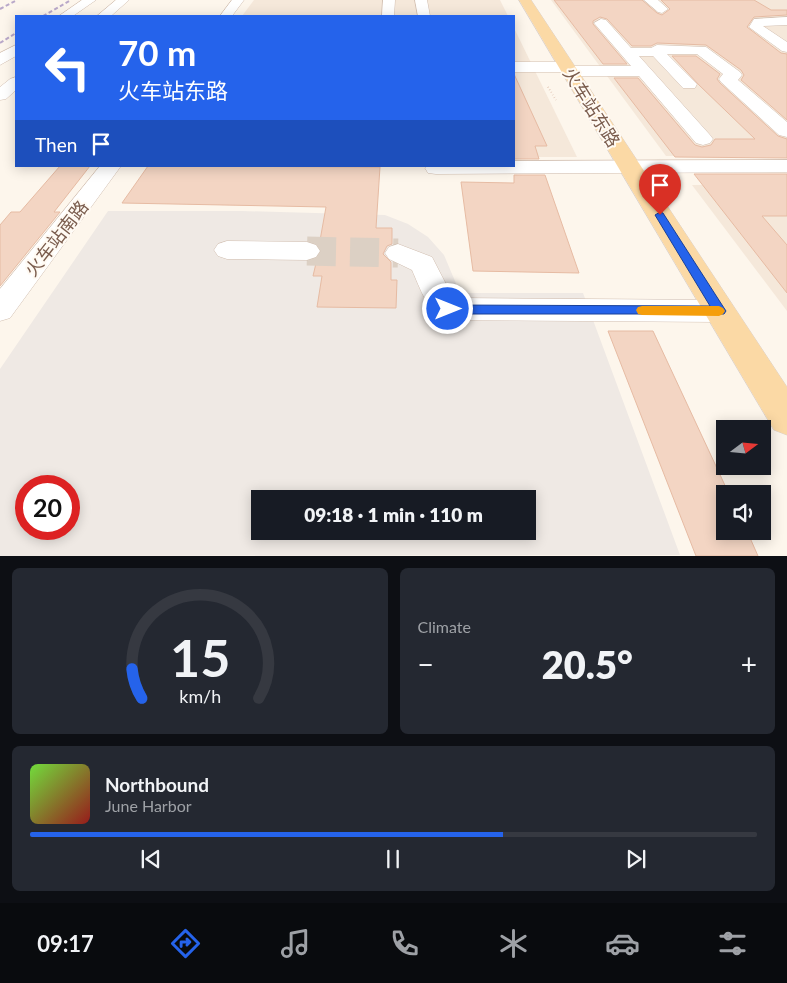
<!DOCTYPE html>
<meta charset="utf-8">
<style>
:root{--surface:#171b24;--page:#242831;--text:#f1f3f6;--muted:#9ea1a6;--line:#363941;--accent:#2563eb}
body{margin:0;font-family:Lato,"Noto Sans SC",sans-serif;background:var(--page);color:var(--text);height:100vh;display:flex;flex-direction:column;font-size:19px;white-space:nowrap}
*{box-sizing:border-box;margin:0}
p{font-size:16px;color:var(--muted)}
.icon{flex:none;width:28px;height:28px;fill:none;stroke:currentColor;stroke-width:2;stroke-linecap:round;stroke-linejoin:round}
.map{position:relative;height:556px;overflow:hidden}
.panel{display:flex;flex-direction:column;gap:12px;padding:12px;background:#0d0f14;flex:1}
.panel>*{flex:none}
.top-card{position:absolute;left:15px;top:15px;width:500px;height:152px;border-radius:0px;box-shadow:0 2px 12px #0003;background:#2563eb;color:#fff;overflow:hidden}
.needle{width:32px;rotate:74deg}
.controls{position:absolute;left:716px;top:420px;display:grid;gap:10px}
.controls a{display:grid;place-items:center;width:55px;height:55px;border-radius:0px;background:var(--surface);box-shadow:0 2px 12px #0003;font-size:25px}
.speed{position:absolute;left:15px;top:475px;display:flex;gap:10px;font-size:25px;font-weight:700;text-align:center}
.speed>*{display:grid;place-content:center;width:65px;height:65px;border-radius:50%;background:var(--surface);box-shadow:0 2px 12px #0003;line-height:1}
.speed .limit{border:8px solid #d22;background:#fff;color:#111}
.pin{position:absolute;display:grid;place-items:center;width:42px;height:42px;color:#fff;margin:-51px -21px;border-radius:50% 50% 50% 0;rotate:-45deg;box-shadow:0 0 5px #0007}
.pin .icon{rotate:45deg}
.me{position:absolute;width:55px;margin:-28px;rotate:90deg;stroke-linejoin:round;filter:drop-shadow(0 0 4px #0008)}
.turn{display:flex;align-items:center;gap:18px;height:105px;padding:0 20px;font-size:22px}
.turn .icon{width:65px;height:65px;stroke-width:2.5}
.turn b{display:block;font-size:35px;line-height:42px}
.then{display:flex;align-items:center;height:48px;padding:0 20px;background:#0003;gap:10px;font-size:19px}
.big{font-size:38px;font-weight:800;line-height:1.1}
.panel .tile{flex:1;display:flex;flex-direction:column;justify-content:center;gap:8px;min-width:0;padding:0 18px;border-radius:8px;background:var(--page)}
.panel .dial{align-items:center;gap:0}
.dial svg{height:130px;overflow:visible;fill:none;stroke:var(--line);stroke-width:7;stroke-linecap:round;text-anchor:middle}
.dial text{fill:var(--text);stroke:none}
.song{display:flex;align-items:center;gap:15px}
.cover{width:60px;height:60px;border-radius:8px;background:linear-gradient(135deg,hsl(100 70% 55%),hsl(0 70% 35%))}
.played{height:5px;border-radius:2px;background:linear-gradient(90deg,var(--accent) 65%,var(--line) 65%)}
.keys{display:flex;justify-content:space-around;direction:ltr}
.heat{display:flex;justify-content:space-between;align-items:center;font-size:28px;direction:ltr}
.panel .tiles{flex:1;display:grid;gap:12px;grid-template-columns:1fr 1fr}
.tile:last-child{grid-column:span 2}
.trip{position:absolute;left:251px;top:490px;width:285px;height:50px;border-radius:0px;background:var(--surface);box-shadow:0 2px 12px #0003;font-weight:800;line-height:50px;text-align:center}
.menu{display:flex;height:80px;justify-content:space-around;align-items:center;background:#090b0e;color:var(--muted)}
.menu .icon{width:35px;height:35px}
.menu .current{color:var(--accent)}
.menu b{font-size:22px;color:var(--text)}
.map>svg:first-child{display:block}
</style>
<div class="map">
<svg width="787" height="556" viewBox="0 0 787 556">
<rect width="100%" height="100%" fill="#fdf6ec"/>
<!-- residential -->
<g fill="#f5e8da">
<path d="M254 0H500L508 16H242Z"/>
<path d="M551 0H787V154L666 156Z"/>
<path d="M514 28 577 157H514Z"/>
<path d="M787 184V311L692 185Z"/>
</g>
<!-- industrial -->
<path fill="#efe9e4" fill-rule="evenodd" d="M108 211H242L385 215 408 224 428 237 444 255 460 293H583L680 555 0 556V369ZM26 486H69V529H26ZM260 499H528V531H260Z"/>
<!-- building -->
<g fill="#f3d5c3" stroke="#e6bba3">
<path d="M554 0H642L657 13 662 15 670 9 661 0H754L771 10H787V15L754 17 747 27 781 53 787 54V120L741 80 744 75 741 70 706 45 657 43 651 46H632L607 19 600 17 593 21V24L627 64H603Z"/>
<path d="M672 56H696L720 74 717 79 720 83 778 136 787 139V158L675 157 614 78H638L695 145 702 147 711 145 715 139H755L699 85Z"/>
<path d="M514 74 547 146H535L539 159H514Z"/>
<path d="M60 166H90L54 212H60L0 286V225L11 212H20Z"/>
<path d="M148 166 380 167 376 228H392V244L387 246 383 254 391 262V280H397L396 308 317 307 322 276H313L317 259 322 252 319 246 326 207 122 203Z"/>
<path d="M694 174H787V216H762L787 245V293Z"/>
<path d="M514 175H545L579 273 473 271 461 182 514 183Z"/>
<path d="M608 331H653L729 494H725V531H747L758 556H696Z"/>
</g>
<g fill="none" stroke-linecap="round" stroke-linejoin="round">
<!-- minor-tunnel -->
<path stroke="#dcd0c4" stroke-width="29" stroke-dasharray="29 14" stroke-linecap="butt" d="M307 251 398 253"/>
<defs>
<g id="minor">
<path d="M82 0H96L73 16H59Z"/>
<path d="M116 0H129L111 16H97Z"/>
<path d="M232 0H244L232 16H220Z"/>
<path d="M383 0H395L394 16H382Z"/>
<path d="M415 0H427L430 16H418Z"/>
<path d="M644 0H658L668 9 662 13 658 12Z"/>
<path d="M787 17V25L763 26 787 42V52L782 51 749 27 754 19Z"/>
<path d="M601 19 606 20 631 48H651L657 45 706 47 740 72 742 75 738 80 787 122V137L779 135 721 82 719 79 723 74 697 54H667L697 84 695 88H683L653 56H639L710 135 713 139 710 143 703 145 696 143 639 76H569L562 72H514V62H567L574 66H631L594 23Z"/>
<path d="M16 45V56L0 65V53Z"/>
<path d="M16 77V90L6 99 0 100V87L10 79Z"/>
<path d="M787 160V172L436 174 428 173 425 168 427 166H514V161Z"/>
<path d="M100 166H121L10 318 0 321V289Z"/>
<path d="M227 241 307 242 316 245 320 251 316 257 307 260 227 259 218 256 214 250 218 244Z"/>
<path d="M398 244 432 257 447 286 456 298 720 300 730 303 735 311 730 319 720 322 448 320C428 314 420 288 412 270L389 259 385 253 389 247Z"/>
</g>
<path id="major" d="M519 0H531L787 387V435L774 430Z"/>
</defs>
<!-- minor casing -->
<use href="#minor" stroke="#d1beb0" stroke-width="1"/>
<!-- major casing -->
<use href="#major" stroke="#dad1cd" stroke-width="1"/>
<!-- path -->
<path stroke="#d9b8a5" stroke-width="2" stroke-dasharray="0.5 2.5" stroke-linecap="butt" d="M548 87 556 100"/>
<!-- minor -->
<use href="#minor" fill="#fff" fill-rule="evenodd"/>
<!-- major -->
<use href="#major" fill="#fbd9a5" fill-rule="evenodd"/>
<!-- rail -->
<g stroke="#b9a8c9" stroke-width="2" stroke-dasharray="4 2.5" stroke-linecap="butt">
<path d="M0 9 17 0"/>
<path d="M43 16 71 0"/>
<path d="M0 43 16 33"/>
</g>
</g>
<!-- route -->
<path fill="#2563eb" stroke="#184099" d="M660 212 663 213 724 308 726 311 724 314H448L443 313 442 309 443 306 448 305 710 306 655 215Z"/>
<!-- slow -->
<path fill="#f59e0b" d="M642 306H719L723 308 725 311 723 314 719 316 642 315 638 314 636 310 638 307Z"/>
<g text-anchor="middle" dominant-baseline="central" stroke-width="4" stroke-linejoin="round" paint-order="stroke">
<!-- street labels -->
<g font-size="18" fill="#7a5c4d" stroke="#fffaf3">
<text transform="translate(592 107) rotate(58)">火车站东路</text>
<text transform="translate(56 238) rotate(-52)">火车站南路</text>
</g>
</g>
</svg>
<div class="controls">
<a><svg class="needle" viewBox="-14 -14 28 28"><path d="M0-13l5 13h-10z" fill="#e53935"/><path d="M0 13l5-13h-10z" fill="#9ea1a6"/></svg></a>
<a><svg class="icon" aria-label="sound" viewBox="0 0 24 24"><path d="M4 9h4l5-4v14l-5-4H4zM17 9q2 3 0 6"/></svg></a>
</div>
<div class="speed"><div class="limit">20</div></div>
<div class="pin" style="left:660px;top:215px;background:#d93025"><svg class="icon" aria-label="arrive" viewBox="0 0 24 24"><path d="M6 21V4h12l-3 4 3 4H6"/></svg></div>
<svg class="me" style="left:448px;top:309px" viewBox="-20 -20 40 40"><circle r="17" fill="#2563eb" stroke="#fff" stroke-width="3"/><path d="M0-11L8 9 0 5-8 9z" fill="#fff"/></svg>
<div class="trip">09:18 · 1 min · 110 m</div>
<div class="top-card">
<div class="turn"><svg class="icon" aria-label="left" viewBox="0 0 24 24"><path d="M17 20v-9H6M10 6l-5 5 5 5"/></svg><div><b>70 m</b>火车站东路</div></div>
<div class="then">Then<svg class="icon" aria-label="arrive" viewBox="0 0 24 24"><path d="M6 21V4h12l-3 4 3 4H6"/></svg></div>
</div>
</div>
<section class="panel">
<div class="tiles">
<div class="tile dial"><svg viewBox="0 0 100 80">
<path d="M14 69A42 42 0 1 1 86 69"/>
<path d="M14 69A42 42 0 0 1 8 51" stroke="#2563eb"/>
<text x="50" y="56" font-size="32" font-weight="700">15</text>
<text x="50" y="72" font-size="11">km/h</text>
</svg></div>
<div class="tile"><p>Climate</p>
<div class="heat"><a>−</a><b class="big">20.5°</b><a>+</a></div>
</div>
<div class="tile">
<div class="song"><i class="cover"></i><div><b>Northbound</b><p>June Harbor</p></div></div>
<div class="played"></div>
<div class="keys"><svg class="icon" aria-label="previous" viewBox="0 0 24 24"><path d="M18 5L8 12l10 7zM5 5v14"/></svg><svg class="icon" aria-label="pause" viewBox="0 0 24 24"><path d="M8 5v14M16 5v14"/></svg><svg class="icon" aria-label="next" viewBox="0 0 24 24"><path d="M6 5l10 7-10 7zM19 5v14"/></svg></div>
</div>
</div>
</section>
<nav class="menu">
<b>09:17</b>
<svg class="icon current" aria-label="directions" viewBox="0 0 24 24"><path d="M12 3l9 9-9 9-9-9zM9 14v-3h6M13 9l2 2-2 2"/></svg>
<svg class="icon" aria-label="music" viewBox="0 0 24 24"><path d="M9 18V5l10-2v13"/><circle cx="6" cy="18" r="3"/><circle cx="16" cy="16" r="3"/></svg>
<svg class="icon" aria-label="phone" viewBox="0 0 24 24"><path d="M5 4h4l2 5-3 2q2 4 5 5l2-3 5 2v4C11 20 4 13 5 4z"/></svg>
<svg class="icon" aria-label="climate" viewBox="0 0 24 24"><path d="M12 3v18M4 7l16 10M4 17L20 7"/></svg>
<svg class="icon" aria-label="car" viewBox="0 0 24 24"><path d="M5 17H2v-5l4-1 3-4h7l3 4 3 1v5h-3M9 17h6M6 11h13"/><circle cx="7" cy="17" r="2"/><circle cx="17" cy="17" r="2"/></svg>
<svg class="icon" aria-label="filters" viewBox="0 0 24 24"><path d="M4 7h16M4 17h16"/><circle cx="9" cy="7" r="2"/><circle cx="15" cy="17" r="2"/></svg>
</nav>
